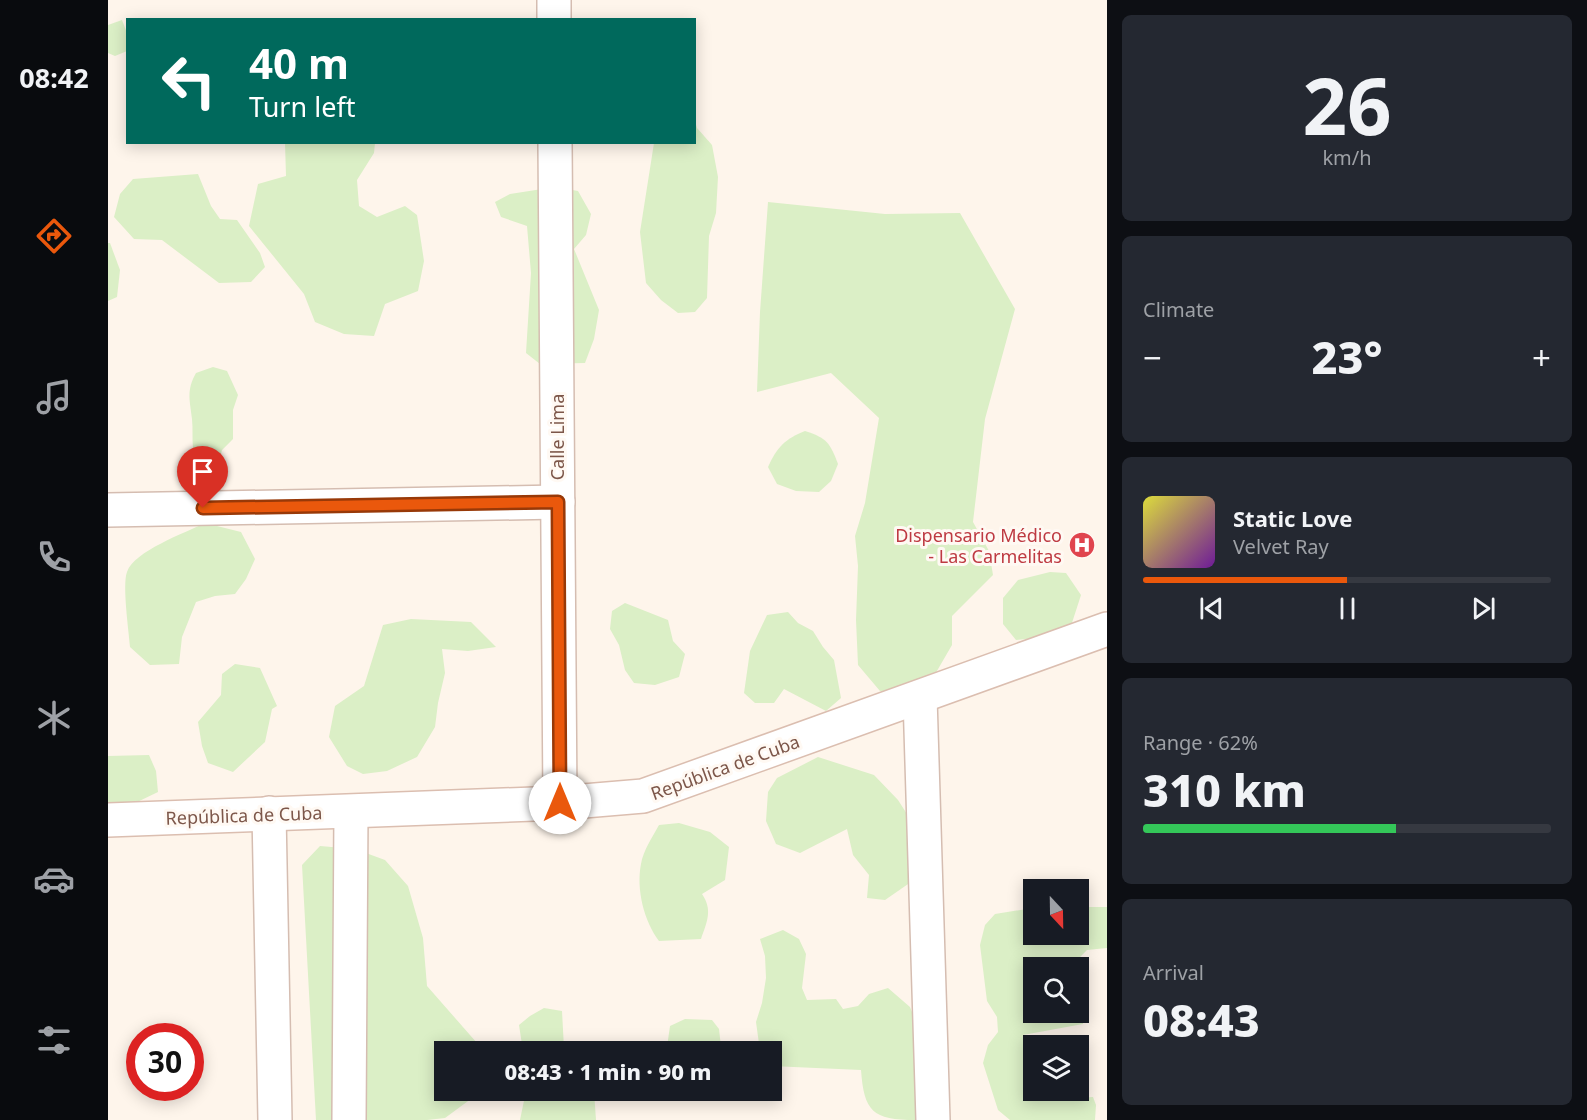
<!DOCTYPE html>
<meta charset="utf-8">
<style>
:root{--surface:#171b24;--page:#242831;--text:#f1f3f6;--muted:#9ea1a6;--line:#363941;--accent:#ea580c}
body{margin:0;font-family:"Noto Sans",sans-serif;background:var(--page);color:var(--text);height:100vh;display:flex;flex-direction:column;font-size:22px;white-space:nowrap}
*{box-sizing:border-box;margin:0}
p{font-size:20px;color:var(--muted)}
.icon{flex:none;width:33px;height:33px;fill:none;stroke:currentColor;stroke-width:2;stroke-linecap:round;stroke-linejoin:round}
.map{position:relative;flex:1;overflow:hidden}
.panel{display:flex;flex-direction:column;gap:15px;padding:15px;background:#0d0f14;width:480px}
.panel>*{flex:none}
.top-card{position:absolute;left:18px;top:18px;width:570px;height:126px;border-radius:0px;box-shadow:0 3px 15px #0003;background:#00695c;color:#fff;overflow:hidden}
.needle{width:39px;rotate:158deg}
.controls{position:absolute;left:915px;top:879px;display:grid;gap:12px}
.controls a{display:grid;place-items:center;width:66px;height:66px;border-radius:0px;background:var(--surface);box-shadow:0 3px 15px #0003;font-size:30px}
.speed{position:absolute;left:18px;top:1023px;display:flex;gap:12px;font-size:30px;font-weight:700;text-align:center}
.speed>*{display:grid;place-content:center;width:78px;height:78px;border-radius:50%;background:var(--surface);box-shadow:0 3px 15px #0003;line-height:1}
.speed .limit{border:9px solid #d22;background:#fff;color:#111}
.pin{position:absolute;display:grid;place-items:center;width:51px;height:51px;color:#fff;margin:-62px -26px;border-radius:50% 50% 50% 0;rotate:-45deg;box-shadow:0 0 6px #0007}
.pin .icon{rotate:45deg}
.me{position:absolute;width:66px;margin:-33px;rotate:0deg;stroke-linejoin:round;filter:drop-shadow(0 0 4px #0008)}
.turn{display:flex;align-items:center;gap:21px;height:126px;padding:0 24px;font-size:27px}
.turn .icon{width:78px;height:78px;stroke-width:2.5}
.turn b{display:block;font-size:42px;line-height:51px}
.big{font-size:45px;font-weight:800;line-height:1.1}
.panel .card{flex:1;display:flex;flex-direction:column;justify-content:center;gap:9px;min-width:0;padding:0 21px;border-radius:9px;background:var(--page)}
.panel .dial{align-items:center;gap:0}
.dial b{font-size:78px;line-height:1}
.song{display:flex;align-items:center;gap:18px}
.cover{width:72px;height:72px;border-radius:9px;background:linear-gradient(135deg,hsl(60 70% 55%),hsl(280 70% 35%))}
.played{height:6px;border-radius:3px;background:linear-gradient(90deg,var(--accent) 50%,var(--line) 50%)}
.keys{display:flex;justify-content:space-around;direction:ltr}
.heat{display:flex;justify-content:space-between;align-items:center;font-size:33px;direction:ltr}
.charge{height:9px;border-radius:4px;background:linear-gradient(90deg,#34c759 62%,var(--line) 0)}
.trip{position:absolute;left:326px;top:1041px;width:348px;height:60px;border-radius:0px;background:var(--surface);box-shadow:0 3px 15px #0003;font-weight:800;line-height:60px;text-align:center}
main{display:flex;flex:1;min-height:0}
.dock{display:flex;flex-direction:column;width:108px;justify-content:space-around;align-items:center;background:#090b0e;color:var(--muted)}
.dock .icon{width:42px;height:42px}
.dock .active{color:var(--accent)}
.dock b{font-size:27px;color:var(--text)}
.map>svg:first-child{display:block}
</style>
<main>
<nav class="dock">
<b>08:42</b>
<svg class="icon active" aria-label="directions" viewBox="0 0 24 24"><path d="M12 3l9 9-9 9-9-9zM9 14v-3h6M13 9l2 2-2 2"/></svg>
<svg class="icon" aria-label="music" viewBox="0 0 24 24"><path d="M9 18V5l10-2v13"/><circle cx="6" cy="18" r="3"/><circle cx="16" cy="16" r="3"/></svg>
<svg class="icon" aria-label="phone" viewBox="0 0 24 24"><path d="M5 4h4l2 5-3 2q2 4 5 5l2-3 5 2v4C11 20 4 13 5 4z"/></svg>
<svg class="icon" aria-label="climate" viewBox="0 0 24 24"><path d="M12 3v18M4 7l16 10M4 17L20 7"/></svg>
<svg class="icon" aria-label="car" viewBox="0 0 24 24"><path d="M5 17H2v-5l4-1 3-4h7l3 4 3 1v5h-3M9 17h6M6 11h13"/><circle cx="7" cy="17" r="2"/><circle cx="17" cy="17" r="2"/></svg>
<svg class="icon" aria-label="filters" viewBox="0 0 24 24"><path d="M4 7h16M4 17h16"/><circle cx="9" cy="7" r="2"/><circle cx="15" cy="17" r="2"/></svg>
</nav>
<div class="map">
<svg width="999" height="1120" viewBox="0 0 999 1120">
<rect width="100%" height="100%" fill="#fef5eb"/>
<!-- green -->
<g fill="#dbefc6">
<path d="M14 20 19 33V51L7 56 0 53V25Z"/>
<path d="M587 121 589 128 604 145 610 177 608 213 601 236 599 298 587 312 570 313 553 300 538 283 532 232 546 143 586 142Z"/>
<path d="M177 143H267L266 153 249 180 251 206 269 217 297 206 309 215 316 261 310 291 277 304 266 336 236 334 207 322 196 294 141 226 150 184 178 176Z"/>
<path d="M90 174 103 206 112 219 129 220 152 253 157 267 143 282 111 283 54 240 26 239 6 217 12 194 25 179Z"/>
<path d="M447 187 470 191 483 214 478 235 466 249 491 310 486 339 477 363 432 364 418 353 423 273 419 226 393 217 387 202 402 194Z"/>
<path d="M660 202 777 214 852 213 907 309 877 419 865 522 881 551 885 575 844 616V645L826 676 799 694 772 691 750 665 748 620 750 566 747 536 757 503 771 418 723 373 649 392 652 312Z"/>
<path d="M0 243H2L12 270 9 297 0 301Z"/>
<path d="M105 367 119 371 130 395 125 410V439L114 450 111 461 101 462 85 448C84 438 85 429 84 419 82 400 78 391 88 373Z"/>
<path d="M697 431C719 438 722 443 730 464L723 481 711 492 688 491 669 484 660 467C669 447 677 439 697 431Z"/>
<path d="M97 523 133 532 147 559 138 579 127 594 107 596 88 602 74 637 71 664 42 665 22 647C21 632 14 585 19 572 26 551 77 533 97 523Z"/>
<path d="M942 572 958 573 973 595 962 629 938 637 908 640 895 624V598L910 580Z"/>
<path d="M517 603 560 620 565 641 577 654 571 677 547 685 526 683 517 670 511 645 502 629 504 611Z"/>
<path d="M680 612 690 623 705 631 715 647 726 660 733 698 718 711 676 689 666 703H647L636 693 642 651 659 615Z"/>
<path d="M303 619 363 622 388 647 360 651 334 649 337 673 330 703 327 727 309 757 279 771 255 774 239 766 221 737 227 706 256 686 275 625Z"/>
<path d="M127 664 152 668 169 706 164 709 157 742 125 772 100 763 94 746 90 722 113 695 114 674Z"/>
<path d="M41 755 48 771 50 792 23 805 0 808V756Z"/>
<path d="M710 757 766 775 790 800 808 828 803 882 777 900 759 898 761 875 745 855 739 829 692 853 668 844 658 821 660 792 669 778Z"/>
<path d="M571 823 602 832 621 847 617 880 594 894C605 910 599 922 593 939L551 941C536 921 528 889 533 864 535 851 545 836 551 825Z"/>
<path d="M212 846 247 849 277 860 300 886 315 938 319 986 376 1051 336 1052V1090L371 1091V1093L337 1118 319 1120H208L194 865Z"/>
<path d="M971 907H999V948L979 950 968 961 969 967 926 968V1012H970L971 983 975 1024 915 1035 921 1101 985 1097 988 1105 987 1120H902L890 1110 875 1063 880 1045 890 1032 889 1017 879 1001 872 945 877 925 887 914 925 908 926 934H970Z"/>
<path d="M675 930 691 939 698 954 694 988 699 1000 728 999 735 1009 750 1006 761 994 780 988 802 1007 816 1042 819 1102 808 1120C764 1120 756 1111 753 1070L663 1066V1052L652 1051 648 1022 654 1003 658 978 657 956 652 939Z"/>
<path d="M436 1008 454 1011 456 1048 463 1051H415L411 1025 422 1016Z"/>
<path d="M577 1019 604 1020 611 1029 613 1047 608 1051H561L559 1047 562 1026Z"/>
<path d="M418 1091H486L488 1120H412Z"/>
</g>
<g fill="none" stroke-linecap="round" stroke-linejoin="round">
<defs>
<g id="street">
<path d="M446 0V20"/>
<path d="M447 142 452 803"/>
<path d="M0 510 450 502"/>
<path d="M812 697 825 1120"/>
<path d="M161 813 167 1120"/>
<path d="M241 1120 243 812"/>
</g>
<path id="secondary" d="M0 820 452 803 535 796 999 629"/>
</defs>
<!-- street casing -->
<use href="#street" stroke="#d5bdb1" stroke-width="36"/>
<!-- secondary casing -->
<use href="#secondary" stroke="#dbbeb0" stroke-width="36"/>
<!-- street -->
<use href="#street" stroke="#fff" stroke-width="33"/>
<!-- secondary -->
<use href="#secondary" stroke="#fff" stroke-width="33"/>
</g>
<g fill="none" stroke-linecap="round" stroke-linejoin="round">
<defs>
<path id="route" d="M95 508 450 502 452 803"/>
</defs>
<!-- route casing -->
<use href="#route" stroke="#983908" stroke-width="15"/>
<!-- route -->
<use href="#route" stroke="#ea580c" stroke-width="10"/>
</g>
<!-- icons -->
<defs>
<symbol id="hospital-disc" viewBox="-11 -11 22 22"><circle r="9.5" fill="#e0444e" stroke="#fff9f3"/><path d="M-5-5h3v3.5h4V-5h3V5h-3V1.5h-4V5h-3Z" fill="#fff"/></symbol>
</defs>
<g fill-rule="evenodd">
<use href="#hospital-disc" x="959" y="530" width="30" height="30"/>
</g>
<g text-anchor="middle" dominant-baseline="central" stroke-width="6" stroke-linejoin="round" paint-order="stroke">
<!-- street labels -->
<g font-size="18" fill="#7d574a" stroke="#fff9f3">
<text transform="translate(449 437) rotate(-90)">Calle Lima</text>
<text transform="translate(617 767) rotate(-20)">República de Cuba</text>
<text transform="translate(136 815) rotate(-2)">República de Cuba</text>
</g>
<!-- health labels -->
<g font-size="18" fill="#be3a42" stroke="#fff9f3" text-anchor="end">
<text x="954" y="535">Dispensario Médico<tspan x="954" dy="21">- Las Carmelitas</tspan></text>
</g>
</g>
</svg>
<div class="controls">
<a><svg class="needle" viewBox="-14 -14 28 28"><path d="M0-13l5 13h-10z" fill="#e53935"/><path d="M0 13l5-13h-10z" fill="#9ea1a6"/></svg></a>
<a><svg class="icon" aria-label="search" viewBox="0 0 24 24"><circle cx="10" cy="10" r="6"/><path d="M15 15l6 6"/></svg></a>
<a><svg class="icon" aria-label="layers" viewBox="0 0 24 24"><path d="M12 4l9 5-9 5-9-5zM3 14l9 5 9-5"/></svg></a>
</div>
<div class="speed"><div class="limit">30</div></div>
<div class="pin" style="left:95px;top:508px;background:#d93025"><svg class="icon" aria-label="arrive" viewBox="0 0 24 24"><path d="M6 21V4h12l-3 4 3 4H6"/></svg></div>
<svg class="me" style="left:452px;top:803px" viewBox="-20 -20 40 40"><circle r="19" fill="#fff"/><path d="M0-13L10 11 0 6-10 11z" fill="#ea580c"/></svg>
<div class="trip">08:43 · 1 min · 90 m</div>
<div class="top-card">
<div class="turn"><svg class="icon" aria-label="left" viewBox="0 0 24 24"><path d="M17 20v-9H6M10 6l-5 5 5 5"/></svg><div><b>40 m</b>Turn left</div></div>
</div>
</div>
<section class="panel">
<div class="card dial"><b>26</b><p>km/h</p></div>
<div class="card"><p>Climate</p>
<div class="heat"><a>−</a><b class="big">23°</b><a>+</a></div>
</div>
<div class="card">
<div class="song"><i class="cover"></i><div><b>Static Love</b><p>Velvet Ray</p></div></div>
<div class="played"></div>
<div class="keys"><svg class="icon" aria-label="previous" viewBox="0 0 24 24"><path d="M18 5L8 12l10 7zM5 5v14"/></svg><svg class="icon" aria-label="pause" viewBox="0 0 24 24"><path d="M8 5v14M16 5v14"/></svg><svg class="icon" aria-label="next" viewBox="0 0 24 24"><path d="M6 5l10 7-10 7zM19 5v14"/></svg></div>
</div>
<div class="card"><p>Range · 62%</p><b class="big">310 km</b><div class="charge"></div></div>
<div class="card"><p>Arrival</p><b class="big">08:43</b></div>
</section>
</main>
